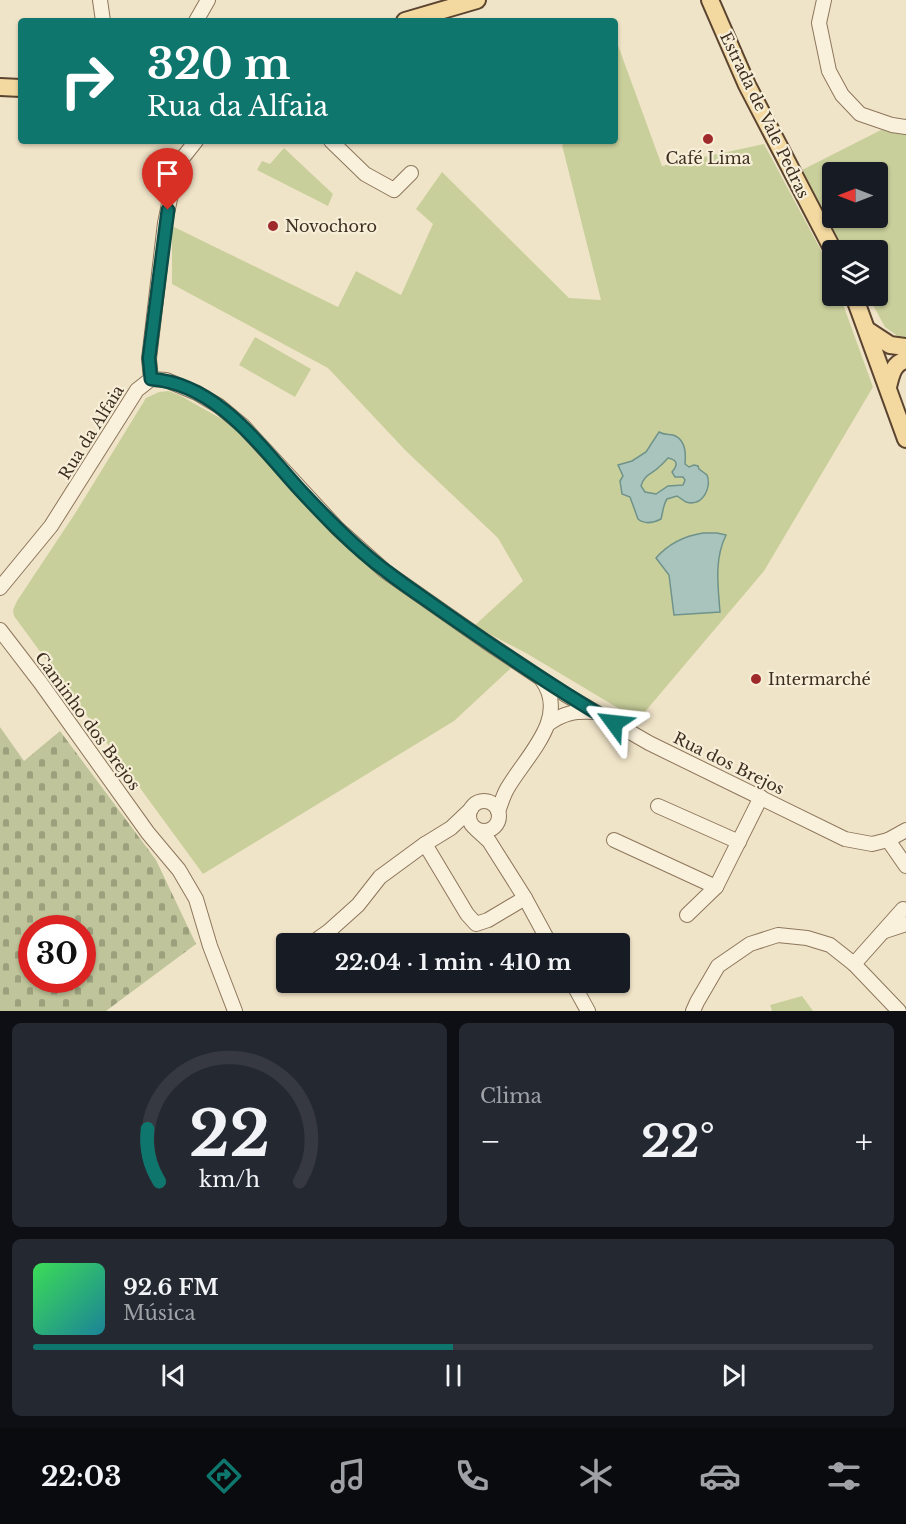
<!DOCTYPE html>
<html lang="pt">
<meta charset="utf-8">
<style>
:root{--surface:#171b24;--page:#242831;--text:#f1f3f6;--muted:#9ea1a6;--line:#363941;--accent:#0f766e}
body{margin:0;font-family:"Libre Baskerville",serif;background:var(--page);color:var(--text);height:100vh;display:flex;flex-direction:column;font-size:22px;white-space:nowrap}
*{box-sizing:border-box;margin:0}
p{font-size:20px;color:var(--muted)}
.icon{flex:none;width:33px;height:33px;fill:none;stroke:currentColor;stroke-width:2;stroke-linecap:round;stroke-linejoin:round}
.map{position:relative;height:1011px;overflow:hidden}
.details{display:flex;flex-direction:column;gap:12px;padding:12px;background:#0d0f14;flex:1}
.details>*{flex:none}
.hud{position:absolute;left:18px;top:18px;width:600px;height:126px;border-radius:6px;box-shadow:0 2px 4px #0004;background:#0f766e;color:#fff;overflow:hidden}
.needle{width:39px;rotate:270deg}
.tools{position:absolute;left:822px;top:162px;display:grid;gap:12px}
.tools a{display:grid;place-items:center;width:66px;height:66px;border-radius:6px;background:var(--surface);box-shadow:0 2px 4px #0004;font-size:30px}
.speed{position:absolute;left:18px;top:915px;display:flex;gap:12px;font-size:30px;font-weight:700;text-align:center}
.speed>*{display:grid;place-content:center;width:78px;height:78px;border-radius:50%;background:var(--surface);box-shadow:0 2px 4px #0004;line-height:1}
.speed .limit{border:9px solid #d22;background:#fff;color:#111}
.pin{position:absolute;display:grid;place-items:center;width:51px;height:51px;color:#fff;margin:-62px -26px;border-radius:50% 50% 50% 0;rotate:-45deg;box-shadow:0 0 6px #0007}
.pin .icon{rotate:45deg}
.me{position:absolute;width:66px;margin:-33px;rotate:300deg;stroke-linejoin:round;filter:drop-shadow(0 0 4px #0008)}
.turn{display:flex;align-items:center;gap:21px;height:126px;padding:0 30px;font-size:27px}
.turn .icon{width:78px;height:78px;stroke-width:2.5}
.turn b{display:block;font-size:42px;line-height:51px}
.big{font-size:45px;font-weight:700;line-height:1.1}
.details .tile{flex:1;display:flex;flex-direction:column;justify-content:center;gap:9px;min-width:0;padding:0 21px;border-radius:9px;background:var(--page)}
.details .dial{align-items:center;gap:0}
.dial svg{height:156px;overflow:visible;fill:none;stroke:var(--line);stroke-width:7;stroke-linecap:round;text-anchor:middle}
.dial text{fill:var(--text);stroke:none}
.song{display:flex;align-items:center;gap:18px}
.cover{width:72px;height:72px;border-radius:9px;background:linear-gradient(135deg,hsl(130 70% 55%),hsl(190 70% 35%))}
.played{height:6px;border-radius:3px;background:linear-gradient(90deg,var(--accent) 50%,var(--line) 50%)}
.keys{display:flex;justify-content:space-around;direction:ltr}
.heat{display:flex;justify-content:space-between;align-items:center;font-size:33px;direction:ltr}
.details .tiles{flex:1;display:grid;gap:12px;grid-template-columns:1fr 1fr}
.tile:last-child{grid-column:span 2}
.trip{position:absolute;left:276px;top:933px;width:354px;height:60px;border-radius:6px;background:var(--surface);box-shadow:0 2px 4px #0004;font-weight:700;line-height:60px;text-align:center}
.tabs{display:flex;height:96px;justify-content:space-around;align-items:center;background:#090b0e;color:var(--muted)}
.tabs .icon{width:42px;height:42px}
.tabs .selected{color:var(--accent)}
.tabs b{font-size:27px;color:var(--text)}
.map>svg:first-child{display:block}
</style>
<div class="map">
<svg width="906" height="1011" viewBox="0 0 906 1011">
<defs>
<pattern id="cemetery-stones" width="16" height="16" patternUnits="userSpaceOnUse" patternTransform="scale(1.5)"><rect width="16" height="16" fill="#bfc49a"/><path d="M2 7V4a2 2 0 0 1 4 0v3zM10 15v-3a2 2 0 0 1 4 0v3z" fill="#9ca07d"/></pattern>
</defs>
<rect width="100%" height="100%" fill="#f0e4c8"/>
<!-- green -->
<g fill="#c9cf9b" fill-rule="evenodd">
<path d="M615 37 662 166 764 144 830 267 832 274V296H840L873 387 764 571 638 720 526 653 474 626 523 581 498 538 406 451 328 368 172 284V226L338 307 356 271 401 295 433 224 416 209 442 172 569 298 601 300 562 145 570 141H615Z"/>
<path d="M881 130 906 135V342L885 327 868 296H878V250H844L802 170ZM832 172H878V218H832Z"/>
<path d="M284 148 333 194 328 206 257 170 262 161 270 164Z"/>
<path d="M255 337 311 369 295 397 239 365Z"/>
<path d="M169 391 181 396 227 422 250 444 312 513 377 573 511 668 454 721 203 874 14 616 13 610 17 601 76 512 146 398 159 392Z"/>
<path d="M802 996 813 1011H772L770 1005Z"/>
</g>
<!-- cemetery -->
<path fill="url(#cemetery-stones)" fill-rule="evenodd" d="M0 727 24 761 60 731 156 860 196 944 106 1011H0ZM32 928H82V980H32Z"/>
<!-- water -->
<g fill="#a9c4bc" stroke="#6f938a" stroke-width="1.5" fill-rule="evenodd">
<path d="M659 432C664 435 668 434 673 435 686 439 686 454 685 464L689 467 694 465 698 466 699 469 707 475C712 487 703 507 686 502 683 500 680 498 677 496L667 499C663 505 663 512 661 519 653 523 645 525 638 519L630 497 622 494 620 481 623 476 618 465 632 461 646 452ZM668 458C678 460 678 465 672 472L675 477H683L685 480 683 485 668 486 656 494 645 492 641 486C645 473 652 475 660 466 663 464 665 461 668 458Z"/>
<path d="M703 533H717L726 535C714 560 718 585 720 612L674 615 669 575 656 558C669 543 684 536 703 533Z"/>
</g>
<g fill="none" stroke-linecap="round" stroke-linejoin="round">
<defs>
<g id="minor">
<path d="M100 0 103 21"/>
<path d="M824 0 819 23 829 71 842 95 860 114 892 125 906 127"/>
<path d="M196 21 208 0"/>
<path d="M331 141 365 174 394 190 411 173"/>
<path d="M151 379 166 380 197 393 219 406 243 426 337 528 385 571 485 641 566 695 649 743 845 839 872 844 888 840 906 830"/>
<path d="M151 379 149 359 165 223 177 165 196 141"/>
<path d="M0 588 51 526 137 390 151 379"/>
<path d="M0 630 40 682 148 833 179 870 196 899 210 946 235 1011"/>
<path d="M548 724C564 713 574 711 594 712"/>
<circle cx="484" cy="816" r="15"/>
<path d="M658 806 739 842"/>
<path d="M498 811C501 804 503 796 507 789 525 757 570 718 542 680"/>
<path d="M476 829 489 841 525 898 550 944"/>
<path d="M614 840 716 887"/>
<path d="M888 840 906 866"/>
<path d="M425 844 467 914 476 924 488 920 525 898"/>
<path d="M687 915 716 887 761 797"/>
<path d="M885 931 906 924"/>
<path d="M315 941 329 931 358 905 380 877 425 844 451 828 471 809"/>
<path d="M854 964 903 909"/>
<path d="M572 982 588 1011"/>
<path d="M693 1011 697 1002 718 966 750 944 778 935 807 938 830 945 854 964 899 1011"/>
</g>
<g id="major">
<path d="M710 0 747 85 833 250"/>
<path d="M405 21 477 0"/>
<path d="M0 87 21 88"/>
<path d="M854 296 906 439"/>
<path d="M867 330 890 345 906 347"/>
<path d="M888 387C891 375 893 363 906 360"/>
</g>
</defs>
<!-- minor casing -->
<use href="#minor" stroke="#8d765c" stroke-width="16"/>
<!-- major casing -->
<use href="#major" stroke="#5b4430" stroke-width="20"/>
<!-- minor -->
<use href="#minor" stroke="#faf1dc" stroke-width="14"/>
<!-- major -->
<use href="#major" stroke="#f3d9a0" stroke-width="16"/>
</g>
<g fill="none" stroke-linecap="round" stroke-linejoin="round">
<defs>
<path id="route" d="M168 210 149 358 151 379C217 384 259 445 300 490 327 519 355 548 386 571 404 585 424 598 442 611 498 650 555 689 614 723"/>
</defs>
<!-- route casing -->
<use href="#route" stroke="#0a4d48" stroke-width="15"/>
<!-- route -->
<use href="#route" stroke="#0f766e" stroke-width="10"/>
</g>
<!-- markers -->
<g fill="#9e2a2b" stroke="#f7eed8" stroke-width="2">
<circle cx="708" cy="139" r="6"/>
<circle cx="273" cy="226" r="6"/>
<circle cx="756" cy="679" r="6"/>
</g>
<g text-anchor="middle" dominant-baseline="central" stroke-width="4.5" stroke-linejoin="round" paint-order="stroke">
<!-- street labels -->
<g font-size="16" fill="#3d2e20" stroke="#f7eed8">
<text transform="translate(765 115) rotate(64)">Estrada de Vale Pedras</text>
<text transform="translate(91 432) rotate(-58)">Rua da Alfaia</text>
<text transform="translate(88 721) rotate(54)">Caminho dos Brejos</text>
<text transform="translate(729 763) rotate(26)">Rua dos Brejos</text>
</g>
<!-- poi labels -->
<g font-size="16" fill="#3d2e20" stroke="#f7eed8" text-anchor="start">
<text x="708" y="158" text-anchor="middle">Café Lima</text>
<text x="285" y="226">Novochoro</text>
<text x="768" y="679">Intermarché</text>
</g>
</g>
</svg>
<div class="tools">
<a><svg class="needle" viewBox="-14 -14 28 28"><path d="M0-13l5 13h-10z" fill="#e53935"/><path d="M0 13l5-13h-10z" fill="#9ea1a6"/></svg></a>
<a><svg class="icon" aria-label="layers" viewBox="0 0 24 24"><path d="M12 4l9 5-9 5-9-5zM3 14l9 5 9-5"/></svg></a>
</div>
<div class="speed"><div class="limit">30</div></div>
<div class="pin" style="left:168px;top:210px;background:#d93025"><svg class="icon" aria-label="arrive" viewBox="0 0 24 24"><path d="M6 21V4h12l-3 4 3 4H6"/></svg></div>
<svg class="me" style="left:614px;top:723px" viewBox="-20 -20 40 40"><path d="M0-17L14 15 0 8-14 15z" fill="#0f766e" stroke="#fff" stroke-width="4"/></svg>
<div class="trip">22:04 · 1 min · 410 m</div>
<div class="hud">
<div class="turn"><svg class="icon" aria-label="right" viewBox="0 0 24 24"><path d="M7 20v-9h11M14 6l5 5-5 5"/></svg><div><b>320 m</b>Rua da Alfaia</div></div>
</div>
</div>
<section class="details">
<div class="tiles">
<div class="tile dial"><svg viewBox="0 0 100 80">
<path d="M14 69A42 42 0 1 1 86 69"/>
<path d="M14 69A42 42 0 0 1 8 42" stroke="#0f766e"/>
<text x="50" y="56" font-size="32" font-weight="700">22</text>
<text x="50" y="72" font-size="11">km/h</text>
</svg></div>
<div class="tile"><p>Clima</p>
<div class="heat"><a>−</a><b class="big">22°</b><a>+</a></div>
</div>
<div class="tile">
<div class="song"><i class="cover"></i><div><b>92.6 FM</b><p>Música</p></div></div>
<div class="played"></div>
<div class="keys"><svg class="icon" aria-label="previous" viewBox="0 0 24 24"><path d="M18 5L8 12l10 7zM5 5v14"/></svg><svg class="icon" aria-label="pause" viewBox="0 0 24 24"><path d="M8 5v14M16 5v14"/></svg><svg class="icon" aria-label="next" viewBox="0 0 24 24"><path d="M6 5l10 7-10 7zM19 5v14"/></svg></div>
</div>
</div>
</section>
<nav class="tabs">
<b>22:03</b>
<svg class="icon selected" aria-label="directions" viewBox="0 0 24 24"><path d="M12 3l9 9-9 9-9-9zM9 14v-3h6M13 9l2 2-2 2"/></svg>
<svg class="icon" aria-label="music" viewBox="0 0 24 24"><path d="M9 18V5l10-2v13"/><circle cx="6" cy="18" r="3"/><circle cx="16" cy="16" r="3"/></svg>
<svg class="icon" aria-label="phone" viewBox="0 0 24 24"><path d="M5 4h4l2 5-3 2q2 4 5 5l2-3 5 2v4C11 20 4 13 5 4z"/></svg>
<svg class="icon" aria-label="climate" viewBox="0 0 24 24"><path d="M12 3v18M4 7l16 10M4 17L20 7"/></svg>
<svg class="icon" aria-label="car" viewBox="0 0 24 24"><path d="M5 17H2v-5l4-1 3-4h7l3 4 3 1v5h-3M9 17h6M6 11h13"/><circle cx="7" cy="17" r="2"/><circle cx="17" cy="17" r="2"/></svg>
<svg class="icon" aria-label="filters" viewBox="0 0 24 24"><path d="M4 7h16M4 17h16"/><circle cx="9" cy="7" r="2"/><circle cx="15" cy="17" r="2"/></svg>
</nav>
